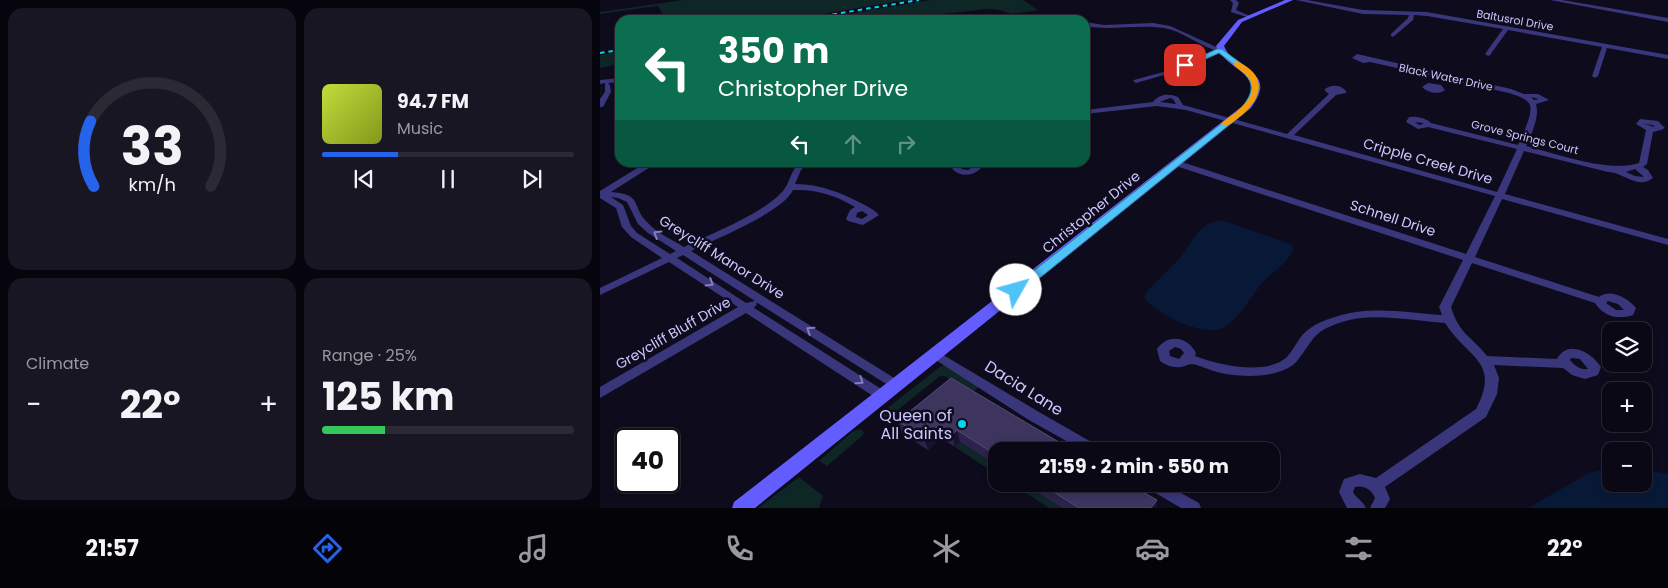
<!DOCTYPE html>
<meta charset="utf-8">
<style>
:root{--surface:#0a0815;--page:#181622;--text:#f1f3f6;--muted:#999aa0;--line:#2a2934;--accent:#2563eb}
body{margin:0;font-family:Poppins,sans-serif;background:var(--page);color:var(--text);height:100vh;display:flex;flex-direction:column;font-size:19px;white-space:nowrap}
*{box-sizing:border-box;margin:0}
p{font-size:16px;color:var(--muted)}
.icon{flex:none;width:28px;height:28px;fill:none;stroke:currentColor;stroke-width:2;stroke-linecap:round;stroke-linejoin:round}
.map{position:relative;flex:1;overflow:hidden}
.side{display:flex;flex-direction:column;gap:8px;padding:8px;background:#06040c;width:600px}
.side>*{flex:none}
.guide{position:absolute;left:15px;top:15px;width:475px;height:152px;border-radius:15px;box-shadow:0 2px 8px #0003,0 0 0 1px var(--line);background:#0b6e4f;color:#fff;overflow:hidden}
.fabs{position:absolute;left:1002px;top:322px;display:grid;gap:10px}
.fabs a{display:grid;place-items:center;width:50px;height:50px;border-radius:10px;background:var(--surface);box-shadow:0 2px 8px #0003,0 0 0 1px var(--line);font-size:25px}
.speed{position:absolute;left:15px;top:428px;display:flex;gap:10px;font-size:25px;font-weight:700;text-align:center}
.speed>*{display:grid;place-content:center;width:65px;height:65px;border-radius:50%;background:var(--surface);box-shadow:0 2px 8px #0003,0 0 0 1px var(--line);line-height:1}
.speed .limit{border:2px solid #111;border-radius:8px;background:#fff;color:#111}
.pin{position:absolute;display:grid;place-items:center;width:42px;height:42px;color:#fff;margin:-21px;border-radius:10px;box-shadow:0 2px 8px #0006}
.me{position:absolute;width:55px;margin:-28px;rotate:52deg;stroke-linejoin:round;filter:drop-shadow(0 0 4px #0008)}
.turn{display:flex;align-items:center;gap:18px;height:105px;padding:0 20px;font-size:22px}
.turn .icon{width:65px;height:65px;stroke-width:2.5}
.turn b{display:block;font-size:35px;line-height:42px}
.lanes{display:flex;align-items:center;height:48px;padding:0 20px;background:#0003;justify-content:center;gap:25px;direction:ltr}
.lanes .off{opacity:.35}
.big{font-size:38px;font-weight:700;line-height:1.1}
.side .tile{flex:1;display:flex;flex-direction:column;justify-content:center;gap:8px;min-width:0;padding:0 18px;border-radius:15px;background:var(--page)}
.side .dial{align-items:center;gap:0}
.dial svg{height:130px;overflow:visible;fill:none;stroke:var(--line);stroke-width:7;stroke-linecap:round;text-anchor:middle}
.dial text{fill:var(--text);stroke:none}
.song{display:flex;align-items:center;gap:15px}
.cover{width:60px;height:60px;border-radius:8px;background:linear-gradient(135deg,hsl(70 70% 55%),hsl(70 70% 35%))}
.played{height:5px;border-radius:2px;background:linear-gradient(90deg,var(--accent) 30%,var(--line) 30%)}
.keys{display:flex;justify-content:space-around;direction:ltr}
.heat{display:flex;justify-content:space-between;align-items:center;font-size:28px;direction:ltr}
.charge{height:8px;border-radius:4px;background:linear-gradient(90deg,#34c759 25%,var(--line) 0)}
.side .tiles{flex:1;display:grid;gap:8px;grid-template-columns:repeat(2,1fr)}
.trip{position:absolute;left:388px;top:442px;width:292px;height:50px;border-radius:15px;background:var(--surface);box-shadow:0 2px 8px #0003,0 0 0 1px var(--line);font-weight:700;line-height:50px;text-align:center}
.menu{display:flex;height:80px;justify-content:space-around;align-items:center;background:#040308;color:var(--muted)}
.menu .icon{width:35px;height:35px}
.menu .current{color:var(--accent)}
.menu b{font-size:22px;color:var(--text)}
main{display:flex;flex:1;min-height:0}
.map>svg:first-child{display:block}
</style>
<main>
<section class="side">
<div class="tiles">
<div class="tile dial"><svg viewBox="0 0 100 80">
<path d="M14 69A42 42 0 1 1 86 69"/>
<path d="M14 69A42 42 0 0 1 12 29" stroke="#2563eb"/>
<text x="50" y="56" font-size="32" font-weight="700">33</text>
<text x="50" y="72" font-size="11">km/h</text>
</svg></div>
<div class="tile">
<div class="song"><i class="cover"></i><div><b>94.7 FM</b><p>Music</p></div></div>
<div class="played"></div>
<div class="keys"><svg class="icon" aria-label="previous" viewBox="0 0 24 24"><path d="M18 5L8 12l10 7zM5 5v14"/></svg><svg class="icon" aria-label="pause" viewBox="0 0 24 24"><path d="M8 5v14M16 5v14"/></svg><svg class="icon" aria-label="next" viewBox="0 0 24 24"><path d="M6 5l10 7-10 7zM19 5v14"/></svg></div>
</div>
<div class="tile"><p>Climate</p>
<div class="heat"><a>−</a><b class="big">22°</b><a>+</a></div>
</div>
<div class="tile"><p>Range · 25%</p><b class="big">125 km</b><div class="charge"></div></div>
</div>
</section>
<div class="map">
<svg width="1068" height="508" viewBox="0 0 1068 508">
<rect width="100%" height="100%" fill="#0e0b1c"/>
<!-- green -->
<g fill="#0e2626">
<path d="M83 0H307L187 20H66L58 6 0 14V12Z"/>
<path d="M331 0H423L438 10 412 14 399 10 387 9 291 20H211Z"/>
<path d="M20 52V64L0 68V55Z"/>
<path d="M345 365 380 386 374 391 344 376H340L285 420 276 417 341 366Z"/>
<path d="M260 429 264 432 263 435 227 466 219 461 252 432Z"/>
<path d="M360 442 396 465V474L355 447Z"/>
<path d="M199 477 223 496 219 508H158Z"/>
<path d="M412 484H425L462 508H449Z"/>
</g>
<!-- water -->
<g fill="#081938">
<path d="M622 220 690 244 694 249C688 262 675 270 666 279 651 294 644 314 626 326 606 340 557 314 544 298L547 291 581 257 598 232 609 223Z"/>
<path d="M1011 468V484H1044V470L1068 474V508H928L989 473Z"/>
</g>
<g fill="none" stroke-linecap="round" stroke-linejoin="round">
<!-- street -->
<g fill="#39367c" fill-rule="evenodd">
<path d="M630 0H636L639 3 636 10 650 16V18L631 12 633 3Z"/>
<path d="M696 0H707L763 10 827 12 1068 55V59L1007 48 998 76 995 78 992 76 1002 47 908 30 890 55 888 56 885 54 903 29 827 16 814 15 813 20 793 37 791 36V34L808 18 809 15 763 14Z"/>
<path d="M950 0H962L1068 18V22Z"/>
<path d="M485 22 504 25 553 23 570 26 623 50 578 71 536 83 533 81 534 80 574 69 614 50C597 44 582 31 564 28 537 24 511 31 485 26Z"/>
<path d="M757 54 911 89 924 94H938L949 100 936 104C940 117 931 135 926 146 958 154 1008 173 1039 163L1046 130 1036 124 1040 119 1058 121 1065 128 1061 130 1053 132 1047 164 1043 167 1048 170 1053 178C1037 190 1023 172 1008 172L924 151 905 194 1068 239V245L902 199 875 257 999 297C1010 288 1028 298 1036 308L1033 315C1018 320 1004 317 995 303L872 263 851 307C859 334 871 336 887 356L957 359C968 339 991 352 1001 367L998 375 985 379 972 375 963 368 894 365 899 378 897 394 886 417 785 487 790 499 785 508H770L775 498C771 489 764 485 755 487L753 492C757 499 763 501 766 508H747L739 492 744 479 760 474 776 478 876 409C901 361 868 359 845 323 812 321 774 312 742 322 711 332 715 339 697 361 682 379 638 378 617 372 609 370 600 365 592 364 589 364 588 365 585 366 576 369 567 366 560 361L557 349C568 333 588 337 596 353L595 356C618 365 666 376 687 357 692 351 696 344 700 338 709 326 722 321 735 317 770 305 807 313 842 315L839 307 863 260 573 165 572 163 573 161H579L866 254 895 196 586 110 557 106 485 114V110L553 102C559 94 569 93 578 97L583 105 687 134 729 94 725 91V89C732 84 741 85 746 91V93L736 95 694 135 897 192 917 149 828 127 818 129 806 122 809 117C817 116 826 118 831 123L918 145C922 136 933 114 930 105 927 98 915 95 909 93L770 62 763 63 752 58ZM931 97 939 99 934 100ZM570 98 573 99 576 104 560 102ZM815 122 823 123V124L819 125ZM1044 124 1053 125 1055 127ZM1035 169 1044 177 1035 176 1026 172ZM1008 301 1018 304 1024 310H1016L1006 303ZM575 347 581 349 584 353 579 359 570 356 569 351ZM971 358 980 359 988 369C980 370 975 366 970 360Z"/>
<path d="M20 78V82L8 83 10 85 11 92 3 107H0V99L5 92V83L0 84V80Z"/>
<path d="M828 83 841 85 845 90C838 95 828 93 822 87Z"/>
<path d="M47 162H58L11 192C43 194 31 206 47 222 57 233 71 239 84 247 112 233 161 215 182 192 190 184 190 171 200 162H209L201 170 195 184C221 184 241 193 263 204 270 208 273 209 279 215L263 225 248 221 246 219 250 210 255 207C236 195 215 189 193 190 182 213 115 239 91 251L299 381 301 384 299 387 295 389 291 387 156 302 157 304 154 308 286 392 287 395 286 398 281 400 276 398 146 313 0 398V387L138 307 69 262 0 295V288L62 258 31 237 22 227 16 208 0 198V191ZM11 197 18 198 27 202 38 224 48 233 76 251 70 254 37 233 31 226 23 205ZM262 211 268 215 262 219 256 217 257 213ZM83 255 155 301 146 303 77 258Z"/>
<path d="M360 162H370L361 169 368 170 374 166 371 162H380L383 166C375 176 361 178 352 169Z"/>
<path d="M335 350 439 412 500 447 502 451H484L429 420 331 357 329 354 331 351Z"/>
<path d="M545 484H565L599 503 601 508H581L547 488Z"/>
</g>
<!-- secondary -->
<path fill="#635dff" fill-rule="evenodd" d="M685 0H693L642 22 624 46C636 74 679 69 651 108L155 508H132L134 502 645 104C667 73 626 71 616 46L638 20Z"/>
<!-- rail -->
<g stroke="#00d6f1" stroke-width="2" stroke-dasharray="4.5 4" stroke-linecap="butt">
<path d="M199 20 319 0"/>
<path d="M0 53 20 50"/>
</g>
</g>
<!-- wall -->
<g fill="#2b234b">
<path d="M351 378 396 451V465L360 442 355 447 341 438 328 450 302 433 298 421Z"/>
<path d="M424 484H529L557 500V508H462Z"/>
</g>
<!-- shaded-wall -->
<g fill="#181230">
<path d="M338 426 341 438 328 450 324 438Z"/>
<path d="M357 430 360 442 355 447 352 435Z"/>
<path d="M557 500V508H551Z"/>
</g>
<!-- building -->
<g fill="#3d355e" stroke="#544c77">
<path d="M351 378 474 451H396V455L357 430 352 435 338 426 324 438 298 421Z"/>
<path d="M441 484H529L557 500 551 508H479Z"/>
</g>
<!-- one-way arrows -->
<defs><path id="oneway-chevron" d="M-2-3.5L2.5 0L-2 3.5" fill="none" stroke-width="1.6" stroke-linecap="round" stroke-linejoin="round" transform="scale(1.25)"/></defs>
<g stroke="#847ebe">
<use href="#oneway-chevron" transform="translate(57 234) rotate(-148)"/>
<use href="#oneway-chevron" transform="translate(110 283) rotate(32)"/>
<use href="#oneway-chevron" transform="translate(210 330) rotate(-147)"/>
<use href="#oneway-chevron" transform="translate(260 381) rotate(34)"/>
</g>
<!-- route -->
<path fill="#4fc3f7" stroke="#337fa1" d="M617 49H622C648 70 676 80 645 112L421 293H412L410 290 412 288 640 109C666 81 641 71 619 53L588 67 582 65Z"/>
<!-- slow -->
<path fill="#f59e0b" d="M636 61C667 74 664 96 642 115 636 119 632 124 626 126L621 124 623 122C634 113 660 98 650 80 646 74 638 69 633 64Z"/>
<!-- markers -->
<circle fill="#00d6f1" stroke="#0e0b1c" stroke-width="2" cx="362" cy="424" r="5"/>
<g text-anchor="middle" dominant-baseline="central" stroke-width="5" stroke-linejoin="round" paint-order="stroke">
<!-- far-street labels -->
<g font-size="11" fill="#cec6ff" stroke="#0e0b1c">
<text transform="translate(915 20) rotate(10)">Baltusrol Drive</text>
<text transform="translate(846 77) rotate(12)">Black Water Drive</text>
<text transform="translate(925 137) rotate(14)">Grove Springs Court</text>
</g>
<!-- street labels -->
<g font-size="14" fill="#cec6ff" stroke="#0e0b1c">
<text transform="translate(828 161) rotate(16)">Cripple Creek Drive</text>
<text transform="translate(491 212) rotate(-39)">Christopher Drive</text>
<text transform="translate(793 218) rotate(18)">Schnell Drive</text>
<text transform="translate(122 257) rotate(32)">Greycliff Manor Drive</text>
<text transform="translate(73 333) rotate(-30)">Greycliff Bluff Drive</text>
</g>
<!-- near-street labels -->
<g font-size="16" fill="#cec6ff" stroke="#0e0b1c">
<text transform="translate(424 388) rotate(32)">Dacia Lane</text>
</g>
<!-- near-poi labels -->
<g font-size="16" fill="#cec6ff" stroke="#0e0b1c" text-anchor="end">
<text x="352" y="415">Queen of<tspan x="352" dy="18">All Saints</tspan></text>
</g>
</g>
</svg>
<div class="fabs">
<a><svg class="icon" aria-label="layers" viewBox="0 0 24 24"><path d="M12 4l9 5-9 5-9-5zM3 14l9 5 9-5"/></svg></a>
<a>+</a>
<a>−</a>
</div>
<div class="speed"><div class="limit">40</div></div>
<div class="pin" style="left:585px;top:65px;background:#d93025"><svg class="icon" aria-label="arrive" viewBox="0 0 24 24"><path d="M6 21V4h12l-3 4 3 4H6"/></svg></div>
<svg class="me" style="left:416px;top:290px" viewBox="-20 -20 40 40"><circle r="19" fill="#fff"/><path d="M0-13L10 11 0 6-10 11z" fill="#4fc3f7"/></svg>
<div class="trip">21:59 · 2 min · 550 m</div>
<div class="guide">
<div class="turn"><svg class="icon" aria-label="left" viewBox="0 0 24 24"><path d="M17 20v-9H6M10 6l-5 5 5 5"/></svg><div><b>350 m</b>Christopher Drive</div></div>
<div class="lanes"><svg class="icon" aria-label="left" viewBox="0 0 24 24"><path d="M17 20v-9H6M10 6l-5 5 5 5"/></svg><svg class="icon off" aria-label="ahead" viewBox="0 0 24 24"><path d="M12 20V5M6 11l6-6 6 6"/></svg><svg class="icon off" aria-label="right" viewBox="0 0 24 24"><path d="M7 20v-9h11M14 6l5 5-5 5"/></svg></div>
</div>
</div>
</main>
<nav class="menu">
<b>21:57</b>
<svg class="icon current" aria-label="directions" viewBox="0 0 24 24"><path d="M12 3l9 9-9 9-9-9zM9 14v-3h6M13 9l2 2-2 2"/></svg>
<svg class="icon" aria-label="music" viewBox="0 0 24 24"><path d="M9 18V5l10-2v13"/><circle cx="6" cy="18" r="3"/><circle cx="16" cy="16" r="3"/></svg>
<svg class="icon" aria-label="phone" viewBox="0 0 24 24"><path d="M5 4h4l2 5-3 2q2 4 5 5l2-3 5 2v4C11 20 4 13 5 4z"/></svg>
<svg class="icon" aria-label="climate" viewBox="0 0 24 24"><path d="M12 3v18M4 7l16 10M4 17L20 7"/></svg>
<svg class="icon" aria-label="car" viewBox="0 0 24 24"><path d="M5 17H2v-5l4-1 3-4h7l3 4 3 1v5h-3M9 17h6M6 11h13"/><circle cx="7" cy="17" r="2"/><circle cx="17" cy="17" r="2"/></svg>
<svg class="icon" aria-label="filters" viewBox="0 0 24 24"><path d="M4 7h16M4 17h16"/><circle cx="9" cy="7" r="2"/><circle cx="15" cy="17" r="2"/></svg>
<b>22°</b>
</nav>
